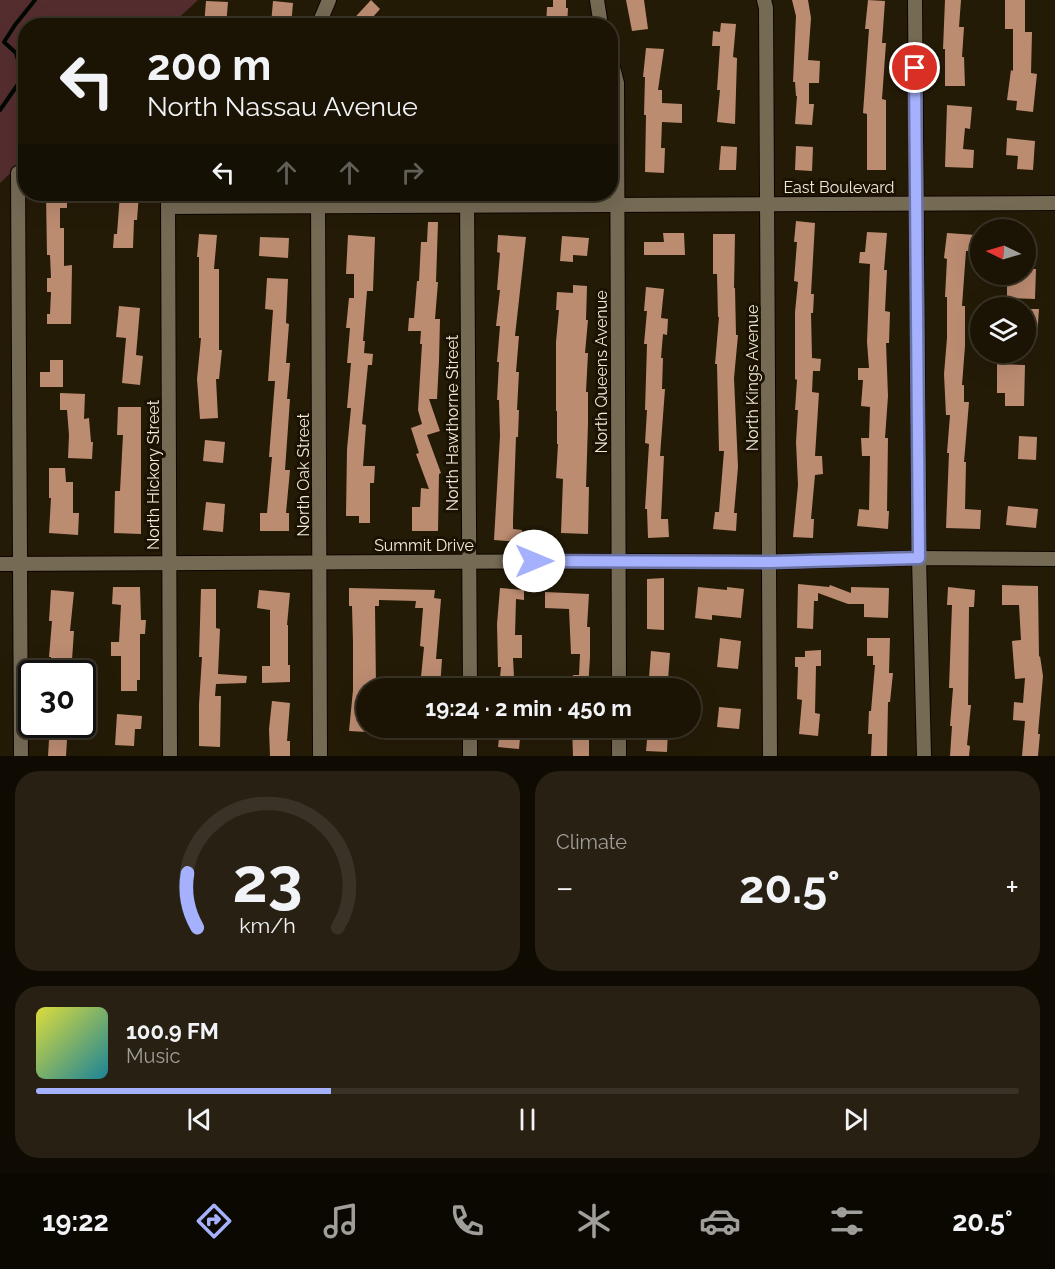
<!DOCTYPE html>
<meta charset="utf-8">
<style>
:root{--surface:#1b1405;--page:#282113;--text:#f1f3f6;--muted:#a09e9a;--line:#393327;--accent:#a5b1fc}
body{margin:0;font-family:Raleway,sans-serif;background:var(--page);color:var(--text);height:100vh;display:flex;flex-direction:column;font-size:22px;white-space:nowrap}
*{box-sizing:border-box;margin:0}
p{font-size:20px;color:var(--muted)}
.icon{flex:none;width:33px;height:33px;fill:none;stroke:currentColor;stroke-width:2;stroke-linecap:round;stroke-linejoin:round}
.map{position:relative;height:756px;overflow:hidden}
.details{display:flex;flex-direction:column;gap:15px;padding:15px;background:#0f0b03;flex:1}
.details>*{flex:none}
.top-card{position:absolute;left:18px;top:18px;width:600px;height:183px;border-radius:24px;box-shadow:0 6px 24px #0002,0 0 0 2px var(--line);background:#1b1405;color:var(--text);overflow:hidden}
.needle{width:39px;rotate:275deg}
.fabs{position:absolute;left:970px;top:219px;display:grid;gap:12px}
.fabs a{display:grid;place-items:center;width:66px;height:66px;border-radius:50%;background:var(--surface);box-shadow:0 6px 24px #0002,0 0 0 2px var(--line);font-size:30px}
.speed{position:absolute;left:18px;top:660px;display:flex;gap:12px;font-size:30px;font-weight:700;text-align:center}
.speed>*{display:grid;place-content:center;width:78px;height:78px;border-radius:50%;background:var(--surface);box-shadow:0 6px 24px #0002,0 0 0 2px var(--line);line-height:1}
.speed .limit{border:3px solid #111;border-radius:9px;background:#fff;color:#111}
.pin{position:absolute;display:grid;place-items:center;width:51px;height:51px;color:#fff;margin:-26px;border:3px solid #fff;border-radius:50%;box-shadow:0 2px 6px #0007}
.me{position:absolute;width:66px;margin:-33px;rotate:90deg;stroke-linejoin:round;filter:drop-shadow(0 0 4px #0008)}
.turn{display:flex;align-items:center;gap:21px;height:126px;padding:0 30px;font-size:27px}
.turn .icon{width:78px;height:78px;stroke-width:2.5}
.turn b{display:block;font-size:42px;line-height:51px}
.lanes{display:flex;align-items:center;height:57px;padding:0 30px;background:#0003;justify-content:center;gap:30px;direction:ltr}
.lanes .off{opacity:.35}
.big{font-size:45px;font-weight:700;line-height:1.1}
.details .tile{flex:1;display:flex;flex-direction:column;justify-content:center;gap:9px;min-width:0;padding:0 21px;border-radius:24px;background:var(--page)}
.details .dial{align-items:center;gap:0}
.dial svg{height:156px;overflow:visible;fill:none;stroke:var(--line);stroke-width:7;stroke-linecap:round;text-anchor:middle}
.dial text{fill:var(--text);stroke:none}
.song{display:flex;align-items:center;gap:18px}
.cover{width:72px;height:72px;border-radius:9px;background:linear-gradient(135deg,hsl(60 70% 55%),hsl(190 70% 35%))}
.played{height:6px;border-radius:3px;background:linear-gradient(90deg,var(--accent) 30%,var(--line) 30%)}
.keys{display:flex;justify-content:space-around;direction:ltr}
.heat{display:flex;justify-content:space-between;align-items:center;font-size:33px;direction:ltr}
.details .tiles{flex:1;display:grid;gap:15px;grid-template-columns:1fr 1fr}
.tile:last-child{grid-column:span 2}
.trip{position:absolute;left:356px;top:678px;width:345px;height:60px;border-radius:30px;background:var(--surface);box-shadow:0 6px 24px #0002,0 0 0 2px var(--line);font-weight:700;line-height:60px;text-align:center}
.menu{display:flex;height:96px;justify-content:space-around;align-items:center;background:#0b0802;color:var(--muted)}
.menu .icon{width:42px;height:42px}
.menu .current{color:var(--accent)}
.menu b{font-size:27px;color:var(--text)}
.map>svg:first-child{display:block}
</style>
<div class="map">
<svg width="1055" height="756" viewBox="0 0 1055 756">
<rect width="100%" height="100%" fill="#241b07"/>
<!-- green -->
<path fill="#542d2f" d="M0 0H198L171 25 26 26 25 159 0 183Z"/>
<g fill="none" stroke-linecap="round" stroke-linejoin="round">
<!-- stream -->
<path stroke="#000800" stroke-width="4" d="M0 110 23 77 16 53 4 42 15 25 35 0"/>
</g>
<!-- building -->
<g fill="#bc8c71">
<path d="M371 0 380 9 365 26H347Z"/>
<path d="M553 0H566V8H568L567 26H546L547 7H553Z"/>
<path d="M626 0H644L648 29 632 31Z"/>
<path d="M792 0H808L811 18 808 60 820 61 819 83H809V104H814L812 125 795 124 797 96H796L795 82H793L796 16Z"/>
<path d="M868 0 885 1 882 43H886L882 99 886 100V170H867V114L863 113 869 29H865Z"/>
<path d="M945 0H961L959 27H964L962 57H964L965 86H945V49H943Z"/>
<path d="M1005 0H1025V32H1032L1031 73 1037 74 1033 112 1016 110 1017 101 1007 100 1011 70 1013 71V29H1005Z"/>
<path d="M206 1 228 2 226 26H204Z"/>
<path d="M273 1 293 3 291 26 271 24Z"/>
<path d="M721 23 736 24 733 57 737 58 735 124 717 122 720 90H717L720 46H712L713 31 720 32Z"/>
<path d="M646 48 664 49 658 90H662V103L682 104V123L662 122 661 148H665L664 173 645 172 646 115H644L645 77H643Z"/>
<path d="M947 105 972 107 970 129 965 128 963 149 974 150 973 168 945 167Z"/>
<path d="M1007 138 1035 141 1033 170 1017 169 1018 156 1006 155Z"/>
<path d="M721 146 737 147 736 170H719Z"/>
<path d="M796 146 813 147 812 171 795 170Z"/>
<path d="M46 194H67V208H60V228H64V266L72 265 71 324H47V314H50L51 292H47V278H51L50 255H47Z"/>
<path d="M120 194H139L137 220H134L133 248H113L114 234H117Z"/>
<path d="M796 221 815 223 811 294H814L813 313H811L812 358 821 359 820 371H813L812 392 819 393 815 456H822L823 474 815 475 811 519H814L813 538 793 537 798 485 796 442 798 410H795L797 380 795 379V312L798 282 794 281 797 242H794Z"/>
<path d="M428 222H438L436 282H438L435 319H440L439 361 437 399H429L440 431 427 435 441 473 439 474 438 531H412V507H420L421 488 429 489 416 454 419 453 411 428 422 424 418 410 422 344H420L421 331H408L409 318H414L417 281H419L421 242H427Z"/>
<path d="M867 232 887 233 884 270H887L885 311 890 312 889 343H886L888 396 885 438H888L887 511H889L888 529 857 526 859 509 869 510 870 456H862L861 438H869L870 407 861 406 863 380H858V368H869L867 342 870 264 859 263 860 252H865Z"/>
<path d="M663 233H684L685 255H644V242H664Z"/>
<path d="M947 233 976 235 974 251H966L962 306H965V346L962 385H964V402H969L964 462H966L965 509 981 510 980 529 946 528 949 453H947L950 415H946L944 374 947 338V297H945L947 259 944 258Z"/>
<path d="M199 234 217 235 214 269H219V350H222L219 379H216L218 418 200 419 197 379 201 338H199V257H197Z"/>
<path d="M713 234H735L734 288H735L736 335H738L734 378 738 467 734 513H737L736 531 713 529 715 512H719L724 451H719L717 364H715L719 317H718L717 274H713Z"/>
<path d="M348 235 375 237 373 291H367L363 341H365L364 353 373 354 372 365H368L362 424 366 425 363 466H375L374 483H370V523H359V516H346L347 449 351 408H347L351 363H347L350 328H346L349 298H354V274H346Z"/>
<path d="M498 235 526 237 515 336H519L516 372H519L517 410H519L518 437H516L513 520V529L522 530 521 542 494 540 500 436 499 400H497L499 362H497L500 326H496L500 290H497L500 253 497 252Z"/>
<path d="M562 236 589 238 587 256 573 255V262L560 261Z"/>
<path d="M260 237 289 238 288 258 259 256Z"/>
<path d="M1026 269H1036L1035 299 1007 298V281H1020L1021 274H1026Z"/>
<path d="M267 278 288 279 286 323 289 324 286 363H290L287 399H290L285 470H290L286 513H289V531H260V513H267L272 457H269L275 381H268L273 310 265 309Z"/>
<path d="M573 285 587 286 586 320H588L585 353H588L586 392H588V423L586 487H589L588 534 561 533 563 479 556 478 558 444H557V411H556V342L559 310H556L557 292 573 293Z"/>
<path d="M646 287 664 289 661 318 668 319 667 335 663 334 661 358H663L662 389H665L660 456H664L661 519H668L669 537 648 538 647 509H645L649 444 645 443 647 410H645L647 344H644L647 311H644Z"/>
<path d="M119 306 140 308 136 355 143 356 140 385 122 383 126 338 116 337Z"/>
<path d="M1026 309H1039L1037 338 1026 337Z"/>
<path d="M50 360H63V387H40V372H50Z"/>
<path d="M997 364 1025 365 1024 406H1005V393H997Z"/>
<path d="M60 393 85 394 84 419 89 418 91 442H93L92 459 68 458 69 435 67 410H60Z"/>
<path d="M118 407H141V534L114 533 115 491H120L123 435H117Z"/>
<path d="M1019 436 1037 437 1036 460 1018 459Z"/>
<path d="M205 440 225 442 223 463 203 461Z"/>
<path d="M49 468H65L66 482H73V513H79L78 535 49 533 51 498H49Z"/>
<path d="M206 502 225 504 223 532 203 530Z"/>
<path d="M1008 506 1038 509 1036 528 1006 525Z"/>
<path d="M664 578V630L647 629V579Z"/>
<path d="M798 584 829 587 830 585 851 593V587L889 588 888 618 864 617V604H848L818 593V601H814L813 629 797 628Z"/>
<path d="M1002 585 1038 586 1039 657 1040 656 1043 676 1038 734H1040L1038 756H1022L1025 721 1013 720 1014 702 1023 703 1025 678 1015 679 1014 667 1012 641 1021 640 1019 605H1002Z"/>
<path d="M113 587H140L141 620H146L145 634H140V680H137V691H121V656H111V642H119L121 605 112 604Z"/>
<path d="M698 587 727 590V587L744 589 741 618 712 615V620L695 618Z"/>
<path d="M948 587 975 590 974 607H969L968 705H971L967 745 970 746 969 756H950L952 726H950L953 688H949L952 605H947Z"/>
<path d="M349 588 435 590 434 598 441 599 436 659H442L440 688 420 687 424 647 420 646 423 608H415L416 601 379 600V606H375L376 688H366V732L349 731 353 690V642L352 606H349Z"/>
<path d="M500 588 524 590V600L516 599 515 635H522V658H513L514 677 517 678 516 688H499L501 667H498L497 624Z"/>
<path d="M201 589H216V628L220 629 218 674 247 676 246 683 216 684 215 696H221L220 747 199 746V704L202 657H199Z"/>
<path d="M51 590 74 592 70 631H74L71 674H50L51 657H49L52 621H49Z"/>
<path d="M259 590 290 593 287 625H288V665H290V682L262 683V666H270V610L257 608Z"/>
<path d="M545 592 589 594 587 627H590V657L588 688H572L573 675H579L580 654H571L569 609 545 608Z"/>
<path d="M720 638 741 641 738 669 717 667Z"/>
<path d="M867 638H890L889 673H893L890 702H888L887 756H871L872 734H868L869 711H871L875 665H873V656H867Z"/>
<path d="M821 650V666H816L815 713 820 714 818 736 799 734 802 700 797 699 798 667H795V657H805V651Z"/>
<path d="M651 651 670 653 668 680 649 678Z"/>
<path d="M272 701 290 703 287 741H290V756H270L269 729Z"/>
<path d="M719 707 741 709 739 729 717 727Z"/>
<path d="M117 714 142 716 141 729H135L134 746 115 745Z"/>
<path d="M50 724H68L66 756H48Z"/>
<path d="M500 728H521L519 749 498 747Z"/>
<path d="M572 728H589V756H573Z"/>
<path d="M648 729 668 730 667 752 646 751Z"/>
</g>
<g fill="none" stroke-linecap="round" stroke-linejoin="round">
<defs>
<g id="minor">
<path d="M597 0 601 26"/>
<path d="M764 0 766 8 770 756"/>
<path d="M915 0 919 558 924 756"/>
<path d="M318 26 329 0"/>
<path d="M610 56 617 83 619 688"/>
<path d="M18 173 21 756"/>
<path d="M168 194 170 756"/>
<path d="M318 194 320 756"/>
<path d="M467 194 470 688"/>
<path d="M168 207 1055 203"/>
<path d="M0 564 618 561 770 562 919 558 1055 559"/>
<path d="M470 728V756"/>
<path d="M619 728V756"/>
</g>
</defs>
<!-- minor casing -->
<use href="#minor" stroke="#0d0500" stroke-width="16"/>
<!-- minor -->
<use href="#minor" stroke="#756a54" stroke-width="14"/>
</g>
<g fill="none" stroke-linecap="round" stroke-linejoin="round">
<defs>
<path id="route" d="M534 561 770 562 919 558 915 68"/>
</defs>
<!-- route casing -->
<use href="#route" stroke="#6b73a4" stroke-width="15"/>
<!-- route -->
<use href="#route" stroke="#a5b1fc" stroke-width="10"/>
</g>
<g text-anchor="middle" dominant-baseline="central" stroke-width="6" stroke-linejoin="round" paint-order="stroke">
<!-- street labels -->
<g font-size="16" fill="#f0e9dd" stroke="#1b1201">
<text x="839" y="187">East Boulevard</text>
<text transform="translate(601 372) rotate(-90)">North Queens Avenue</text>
<text transform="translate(752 378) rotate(-90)">North Kings Avenue</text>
<text transform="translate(452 423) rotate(-90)">North Hawthorne Street</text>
<text transform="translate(153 475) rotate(-90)">North Hickory Street</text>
<text transform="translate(303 475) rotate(-90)">North Oak Street</text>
<text x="424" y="545">Summit Drive</text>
</g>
</g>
</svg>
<div class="fabs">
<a><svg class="needle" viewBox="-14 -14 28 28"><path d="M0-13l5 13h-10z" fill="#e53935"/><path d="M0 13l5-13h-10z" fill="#a09e9a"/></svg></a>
<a><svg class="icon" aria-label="layers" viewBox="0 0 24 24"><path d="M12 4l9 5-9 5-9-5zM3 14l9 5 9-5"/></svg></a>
</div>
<div class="speed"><div class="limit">30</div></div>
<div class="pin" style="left:915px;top:68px;background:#d93025"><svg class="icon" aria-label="arrive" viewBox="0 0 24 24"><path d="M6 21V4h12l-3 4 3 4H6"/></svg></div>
<svg class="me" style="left:534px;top:561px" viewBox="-20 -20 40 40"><circle r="19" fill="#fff"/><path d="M0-13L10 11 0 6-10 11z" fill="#a5b1fc"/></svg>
<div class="trip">19:24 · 2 min · 450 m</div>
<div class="top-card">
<div class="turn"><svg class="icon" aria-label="left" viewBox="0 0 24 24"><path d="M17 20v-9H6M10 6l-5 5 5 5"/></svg><div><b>200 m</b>North Nassau Avenue</div></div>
<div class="lanes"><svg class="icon" aria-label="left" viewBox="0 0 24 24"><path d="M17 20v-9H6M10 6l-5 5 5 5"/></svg><svg class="icon off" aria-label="ahead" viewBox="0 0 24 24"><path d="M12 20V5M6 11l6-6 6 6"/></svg><svg class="icon off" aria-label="ahead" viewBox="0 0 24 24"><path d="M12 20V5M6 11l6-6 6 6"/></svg><svg class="icon off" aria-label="right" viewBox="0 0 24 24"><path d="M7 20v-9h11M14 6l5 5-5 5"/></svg></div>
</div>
</div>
<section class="details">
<div class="tiles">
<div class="tile dial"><svg viewBox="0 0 100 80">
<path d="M14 69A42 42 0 1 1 86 69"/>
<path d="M14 69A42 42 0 0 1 9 41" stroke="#a5b1fc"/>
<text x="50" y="56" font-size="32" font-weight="700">23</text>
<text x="50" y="72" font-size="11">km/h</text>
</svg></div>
<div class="tile"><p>Climate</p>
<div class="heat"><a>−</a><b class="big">20.5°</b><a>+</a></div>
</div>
<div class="tile">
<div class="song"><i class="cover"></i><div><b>100.9 FM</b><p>Music</p></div></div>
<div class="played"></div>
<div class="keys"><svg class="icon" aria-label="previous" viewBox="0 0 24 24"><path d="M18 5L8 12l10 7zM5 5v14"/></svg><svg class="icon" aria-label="pause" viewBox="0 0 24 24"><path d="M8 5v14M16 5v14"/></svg><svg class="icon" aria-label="next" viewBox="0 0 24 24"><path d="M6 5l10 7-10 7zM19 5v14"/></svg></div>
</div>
</div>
</section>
<nav class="menu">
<b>19:22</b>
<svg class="icon current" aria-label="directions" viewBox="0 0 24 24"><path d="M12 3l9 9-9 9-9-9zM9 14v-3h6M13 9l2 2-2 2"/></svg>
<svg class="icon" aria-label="music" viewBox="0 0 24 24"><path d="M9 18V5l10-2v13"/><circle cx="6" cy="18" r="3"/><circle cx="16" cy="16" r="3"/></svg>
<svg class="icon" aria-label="phone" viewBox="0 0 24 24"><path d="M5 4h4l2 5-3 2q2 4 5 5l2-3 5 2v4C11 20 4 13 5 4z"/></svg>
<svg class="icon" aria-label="climate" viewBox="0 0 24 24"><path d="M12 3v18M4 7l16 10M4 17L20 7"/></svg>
<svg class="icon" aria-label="car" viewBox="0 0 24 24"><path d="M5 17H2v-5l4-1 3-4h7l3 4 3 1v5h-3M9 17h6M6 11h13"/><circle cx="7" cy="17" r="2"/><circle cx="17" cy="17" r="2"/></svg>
<svg class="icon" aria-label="filters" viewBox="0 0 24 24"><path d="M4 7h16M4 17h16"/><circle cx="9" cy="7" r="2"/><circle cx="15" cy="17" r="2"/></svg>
<b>20.5°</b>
</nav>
